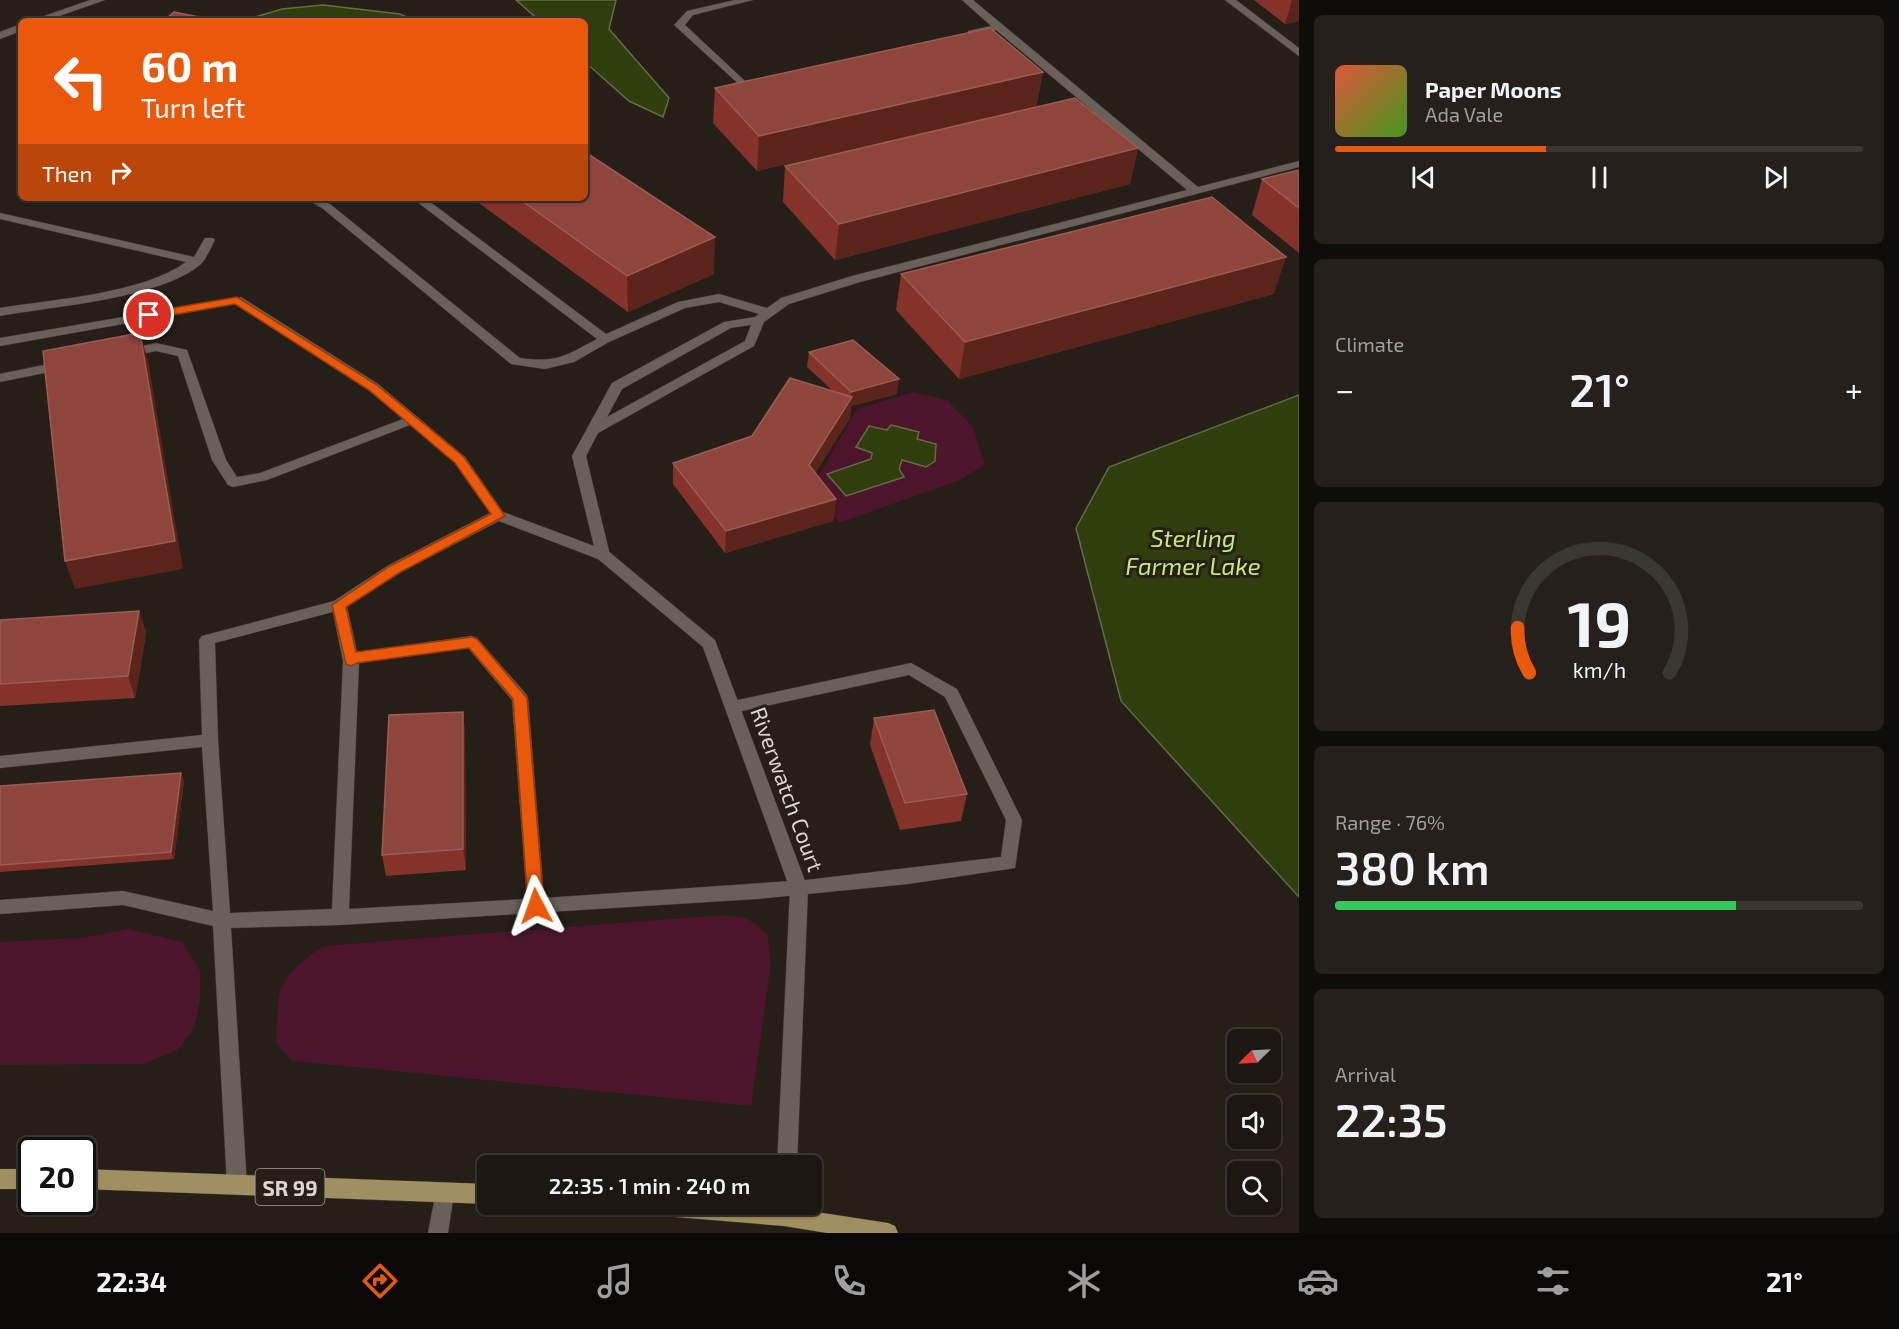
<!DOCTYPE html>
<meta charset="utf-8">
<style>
:root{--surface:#1c1712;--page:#25201b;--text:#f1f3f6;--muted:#a09f9f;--line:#3a3632;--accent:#ea580c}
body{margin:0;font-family:"Exo 2",sans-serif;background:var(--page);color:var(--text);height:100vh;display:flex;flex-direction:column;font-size:22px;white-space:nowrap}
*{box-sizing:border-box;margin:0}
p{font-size:20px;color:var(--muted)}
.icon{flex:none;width:33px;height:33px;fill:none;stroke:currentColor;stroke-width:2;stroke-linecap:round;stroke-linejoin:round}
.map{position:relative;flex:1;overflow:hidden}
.drawer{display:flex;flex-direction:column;gap:15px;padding:15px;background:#0f0d0a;width:600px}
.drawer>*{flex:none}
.hud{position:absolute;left:18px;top:18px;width:570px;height:183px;border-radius:9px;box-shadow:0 2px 4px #0004,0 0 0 2px var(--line);background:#ea580c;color:#fff;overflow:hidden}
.needle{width:39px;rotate:246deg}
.controls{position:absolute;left:1227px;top:1029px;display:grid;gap:12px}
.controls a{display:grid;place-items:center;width:54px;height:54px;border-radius:9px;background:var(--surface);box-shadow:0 2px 4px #0004,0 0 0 2px var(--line);font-size:30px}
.speed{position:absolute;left:18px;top:1137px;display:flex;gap:12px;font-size:30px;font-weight:700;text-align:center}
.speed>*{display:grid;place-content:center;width:78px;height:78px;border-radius:50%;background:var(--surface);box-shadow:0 2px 4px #0004,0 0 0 2px var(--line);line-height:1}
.speed .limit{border:3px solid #111;border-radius:9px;background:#fff;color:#111}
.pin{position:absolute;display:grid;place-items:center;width:51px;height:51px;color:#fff;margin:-26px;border:3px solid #fff;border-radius:50%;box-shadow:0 2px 6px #0007}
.me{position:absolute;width:66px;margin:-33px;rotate:356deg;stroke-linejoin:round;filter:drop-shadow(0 0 4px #0008)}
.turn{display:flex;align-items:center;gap:21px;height:126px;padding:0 24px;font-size:27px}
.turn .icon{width:78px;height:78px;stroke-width:2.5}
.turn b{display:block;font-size:42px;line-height:51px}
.then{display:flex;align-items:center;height:57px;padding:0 24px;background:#0003;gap:12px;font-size:22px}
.big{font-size:45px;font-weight:600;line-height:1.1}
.drawer .widget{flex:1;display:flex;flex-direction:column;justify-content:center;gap:9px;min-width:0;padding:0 21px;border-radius:9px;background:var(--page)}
.drawer .dial{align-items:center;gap:0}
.dial svg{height:156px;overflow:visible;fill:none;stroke:var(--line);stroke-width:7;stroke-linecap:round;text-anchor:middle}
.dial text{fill:var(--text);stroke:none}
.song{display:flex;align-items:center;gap:18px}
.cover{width:72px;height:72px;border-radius:9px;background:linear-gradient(135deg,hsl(10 70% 55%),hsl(100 70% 35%))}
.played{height:6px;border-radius:3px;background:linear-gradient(90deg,var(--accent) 40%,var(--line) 40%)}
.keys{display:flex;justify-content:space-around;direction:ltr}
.heat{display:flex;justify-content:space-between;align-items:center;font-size:33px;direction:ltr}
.charge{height:9px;border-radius:4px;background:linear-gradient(90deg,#34c759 76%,var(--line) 0)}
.trip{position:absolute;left:477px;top:1155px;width:345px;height:60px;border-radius:9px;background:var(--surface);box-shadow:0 2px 4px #0004,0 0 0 2px var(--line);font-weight:600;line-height:60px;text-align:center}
.tab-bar{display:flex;height:96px;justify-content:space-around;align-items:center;background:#0b0907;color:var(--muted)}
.tab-bar .icon{width:42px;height:42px}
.tab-bar .on{color:var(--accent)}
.tab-bar b{font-size:27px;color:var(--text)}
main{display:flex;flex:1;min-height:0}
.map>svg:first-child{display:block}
</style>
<main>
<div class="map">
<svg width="1299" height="1233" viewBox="0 0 1299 1233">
<rect width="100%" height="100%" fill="#261f18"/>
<!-- green -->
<g fill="#4c152c">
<path d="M913 392 947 400 973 427 985 464 960 480 839 523 813 486 857 409Z"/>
<path d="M724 915 748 919 767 933 771 963 751 1106 292 1061 276 1042C279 984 274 982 323 946Z"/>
<path d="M128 929 182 942 200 971V1000L194 1028 178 1050 143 1064 0 1065V942L80 938Z"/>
</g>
<!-- water -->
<g fill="#303d0c" stroke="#646b47" stroke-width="1.5">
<path d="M516 0H616L609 29 669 98 663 117 629 101 585 62V21H540Z"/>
<path d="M323 5 400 14 416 21H242L282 9Z"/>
<path d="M1299 395V897L1121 701 1076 528 1109 467Z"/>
<path d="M891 425 919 432 917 439 936 444 935 461 926 467 902 460 899 469 904 477 846 496 827 474 871 459 872 453 856 447 869 426 887 430Z"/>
</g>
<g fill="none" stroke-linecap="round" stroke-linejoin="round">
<defs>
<g id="service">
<path d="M735 0H753L693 15 685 25 745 81 757 79 762 82 743 88 674 25 687 11Z"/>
<path d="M962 0H973L1198 187 1299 161V167L860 282 789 304 764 322 754 346 598 433 586 456 610 555 608 559H598L499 521 399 573 347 607 357 652 472 636 477 638 526 694 528 698 544 898 806 880 1001 857 1006 820 945 697 909 675 733 713 727 711 725 707 727 703 733 701 911 663 957 689 959 693 1022 820 1015 868 908 884 756 899 340 925 231 928 247 1185 244 1192 237 1195 230 1192 227 1185 213 926 123 905 0 914V900L123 891 213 911 202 747 0 768V756L202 735 199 640 202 636 334 601 389 565 490 513 455 463 410 425 267 480 233 487 228 485 212 460 178 356 156 351 126 357 122 356V350L156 343 187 350 226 460 237 477 260 473 403 419 368 390 235 304 0 346V338L241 297 378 384 465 457 503 512 594 546 572 456 612 383 724 322 755 317 759 314 719 302 685 308 609 342 574 362 545 369 511 364 322 208 304 198H319L330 204 520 358C557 363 565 356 597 339L412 198H425L606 334 678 302 719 294 767 308 781 298 852 276 1187 190 996 30 968 35V31L991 26ZM751 325 745 341 607 417 622 389 731 328ZM333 612 343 661 332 909 230 913 218 740 215 643ZM468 648 512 700 527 899 349 909 359 663Z"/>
<path d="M1225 0H1236L1299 48V56Z"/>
<path d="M0 213 194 257 205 238H213L215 240C211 247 207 258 201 264 160 299 54 306 0 316V308C54 299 142 294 186 262L0 219Z"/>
<path d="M64 361 70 365 69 368 0 382V374Z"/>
<path d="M444 1183 451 1186 454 1193 448 1233H428L437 1186Z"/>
</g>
<path id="minor" d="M603 550 608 551 715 640 808 889 797 1166H777L790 889 703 647 598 559 596 555Z"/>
<g id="tertiary">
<path d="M90 0H105L45 21H30Z"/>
<path d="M21 24V31L0 39V32Z"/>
</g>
<g id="primary">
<rect x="0" y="1169" width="32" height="20"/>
<path d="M82 1169 488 1184V1204L82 1189Z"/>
<path d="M629 1204H764L888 1223 895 1226 898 1233H827L784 1226 639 1214 632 1211Z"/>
</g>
</defs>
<!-- service casing -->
<use href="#service" stroke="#403935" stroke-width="1"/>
<!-- minor casing -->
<use href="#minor" stroke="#403935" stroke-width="1"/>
<!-- tertiary casing -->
<use href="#tertiary" stroke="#403935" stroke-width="1"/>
<!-- primary casing -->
<use href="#primary" stroke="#403935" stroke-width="1"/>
<!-- service -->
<use href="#service" fill="#696059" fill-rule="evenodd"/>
<!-- minor -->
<use href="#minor" fill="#696059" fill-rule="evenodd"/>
<!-- tertiary -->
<use href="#tertiary" fill="#696059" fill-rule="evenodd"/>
<!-- primary -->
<use href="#primary" fill="#a08f60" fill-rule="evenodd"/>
</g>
<!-- wall -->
<g fill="#85332a">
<path d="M1254 0H1299V21L1285 24Z"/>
<path d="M1043 72 1036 107 1138 148 1130 184 835 260 783 202 785 166 1030 108 757 171 713 123 715 88Z"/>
<path d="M1299 170V253L1252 215 1262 179Z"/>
<path d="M472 198H585L714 274 628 312Z"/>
<path d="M901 274 1274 294 959 379 896 310Z"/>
<path d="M809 352 897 394 851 406 850 418 815 473 836 499 833 521 725 553 673 484V463L752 436 833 391 807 367Z"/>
<path d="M139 611 146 633 135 698 0 706V620Z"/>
<path d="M463 712 465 733 466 870 386 876 382 855Z"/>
<path d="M874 718 967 794 961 821 900 830 870 745Z"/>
<path d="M184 780 174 859 0 872V786Z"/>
</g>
<!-- shaded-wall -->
<g fill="#5b241b">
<path d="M1292 0H1299V21L1285 24Z"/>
<path d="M1043 72 1036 107 757 171 759 136Z"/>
<path d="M1138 148 1130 184 835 260 839 224Z"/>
<path d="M715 237 714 274 628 312 627 276Z"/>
<path d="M1286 257 1274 294 959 379 965 342Z"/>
<path d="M140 333 148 360 183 569 75 589 65 561Z"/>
<path d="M899 379 897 394 851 406 850 418 807 487 809 465 851 399V392Z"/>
<path d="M836 499 833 521 725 553 726 531Z"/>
<path d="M139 611 146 633 135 698 128 676Z"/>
<path d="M463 712 465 733 466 870 463 849Z"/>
<path d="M181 773 184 780 174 859 171 852Z"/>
</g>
<!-- building -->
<g fill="#8e453c" stroke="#9a5c53" stroke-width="1.5">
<path d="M174 12 219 21H163Z"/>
<path d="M990 28 1043 72 759 136 715 88Z"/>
<path d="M1075 98 1138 148 839 224 785 166Z"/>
<path d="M585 152 715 237 627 276 518 198H585Z"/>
<path d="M1299 170V208L1262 179Z"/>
<path d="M1212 197 1286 257 965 342 901 274Z"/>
<path d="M140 333 175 541 65 561 43 351Z"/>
<path d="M853 340 899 379 851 392 809 352Z"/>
<path d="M790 378 852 397 809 465 836 499 726 531 673 463 752 436Z"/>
<path d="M139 611 128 676 0 684V620Z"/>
<path d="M934 710 967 794 905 803 874 718Z"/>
<path d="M463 712V849L382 855 389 715Z"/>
<path d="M181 773 171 852 0 865V786Z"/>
</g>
<!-- route -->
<path fill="#ea580c" stroke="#983908" stroke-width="1.5" d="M237 297 377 385 464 457 505 516 399 573 346 607 356 652 472 637 477 639 527 698 544 906 542 911H530L528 906 513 699 469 648 357 663 351 666 346 664 332 605 390 566 491 514 455 463 369 390 235 304 149 319 143 315 149 312Z"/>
<g text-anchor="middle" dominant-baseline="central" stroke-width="6" stroke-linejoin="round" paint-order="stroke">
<!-- shield labels -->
<rect fill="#261f18" stroke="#a59f9a" stroke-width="1.5" x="255.5" y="1169" width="69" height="36" rx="4.5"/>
<g font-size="21" font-weight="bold" fill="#dcd6d2">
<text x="290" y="1187">SR 99</text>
</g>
<!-- street labels -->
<g font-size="22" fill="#dcd6d2" stroke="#261f18">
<text transform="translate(788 789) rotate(70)">Riverwatch Court</text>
</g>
<!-- water labels -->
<g font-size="24" font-style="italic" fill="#c7ec75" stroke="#261f18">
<text x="1193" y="537">Sterling<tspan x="1193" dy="28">Farmer Lake</tspan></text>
</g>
</g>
</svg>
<div class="controls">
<a><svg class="needle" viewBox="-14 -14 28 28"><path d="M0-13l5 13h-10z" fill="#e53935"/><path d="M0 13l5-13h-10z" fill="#a09f9f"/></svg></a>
<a><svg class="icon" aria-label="sound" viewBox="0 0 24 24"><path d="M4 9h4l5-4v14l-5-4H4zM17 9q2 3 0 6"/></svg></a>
<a><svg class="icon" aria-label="search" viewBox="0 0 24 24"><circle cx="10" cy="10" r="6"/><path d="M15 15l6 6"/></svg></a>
</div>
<div class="speed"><div class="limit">20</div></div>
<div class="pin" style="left:149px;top:315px;background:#d93025"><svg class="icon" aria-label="arrive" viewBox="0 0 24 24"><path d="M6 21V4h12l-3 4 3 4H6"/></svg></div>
<svg class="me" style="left:536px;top:906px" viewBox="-20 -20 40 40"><path d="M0-17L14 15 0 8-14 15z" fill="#ea580c" stroke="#fff" stroke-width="4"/></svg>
<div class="trip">22:35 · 1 min · 240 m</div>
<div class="hud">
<div class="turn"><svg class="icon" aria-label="left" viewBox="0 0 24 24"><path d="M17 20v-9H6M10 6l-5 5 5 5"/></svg><div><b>60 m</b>Turn left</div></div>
<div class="then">Then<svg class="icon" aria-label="right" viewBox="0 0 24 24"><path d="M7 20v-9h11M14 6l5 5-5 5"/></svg></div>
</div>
</div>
<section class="drawer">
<div class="widget">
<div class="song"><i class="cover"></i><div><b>Paper Moons</b><p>Ada Vale</p></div></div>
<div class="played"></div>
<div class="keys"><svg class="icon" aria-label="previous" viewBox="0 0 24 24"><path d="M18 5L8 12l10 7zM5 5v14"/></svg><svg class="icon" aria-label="pause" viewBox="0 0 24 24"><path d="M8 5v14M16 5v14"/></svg><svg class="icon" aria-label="next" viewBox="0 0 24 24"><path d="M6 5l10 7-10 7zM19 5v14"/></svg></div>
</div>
<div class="widget"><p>Climate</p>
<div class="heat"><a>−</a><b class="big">21°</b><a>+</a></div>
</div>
<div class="widget dial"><svg viewBox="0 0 100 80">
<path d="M14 69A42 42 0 1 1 86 69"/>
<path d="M14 69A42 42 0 0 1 8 46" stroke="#ea580c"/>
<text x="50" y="56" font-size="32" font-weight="700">19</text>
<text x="50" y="72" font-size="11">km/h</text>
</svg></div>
<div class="widget"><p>Range · 76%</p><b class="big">380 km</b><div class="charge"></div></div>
<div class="widget"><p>Arrival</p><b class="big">22:35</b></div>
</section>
</main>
<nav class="tab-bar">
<b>22:34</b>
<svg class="icon on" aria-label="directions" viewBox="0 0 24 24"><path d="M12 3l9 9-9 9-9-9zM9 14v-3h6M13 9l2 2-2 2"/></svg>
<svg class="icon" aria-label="music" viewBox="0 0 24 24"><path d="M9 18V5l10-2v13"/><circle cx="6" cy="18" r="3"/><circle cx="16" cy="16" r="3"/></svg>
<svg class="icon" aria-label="phone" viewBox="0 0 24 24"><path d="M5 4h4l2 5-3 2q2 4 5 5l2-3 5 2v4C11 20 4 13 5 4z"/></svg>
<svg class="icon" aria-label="climate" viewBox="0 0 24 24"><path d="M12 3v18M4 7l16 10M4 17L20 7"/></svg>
<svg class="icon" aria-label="car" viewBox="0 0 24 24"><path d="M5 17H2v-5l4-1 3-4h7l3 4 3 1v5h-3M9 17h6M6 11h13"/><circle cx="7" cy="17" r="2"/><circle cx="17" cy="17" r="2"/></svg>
<svg class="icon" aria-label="filters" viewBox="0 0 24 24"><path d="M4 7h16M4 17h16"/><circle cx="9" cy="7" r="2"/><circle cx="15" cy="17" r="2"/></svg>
<b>21°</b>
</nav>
